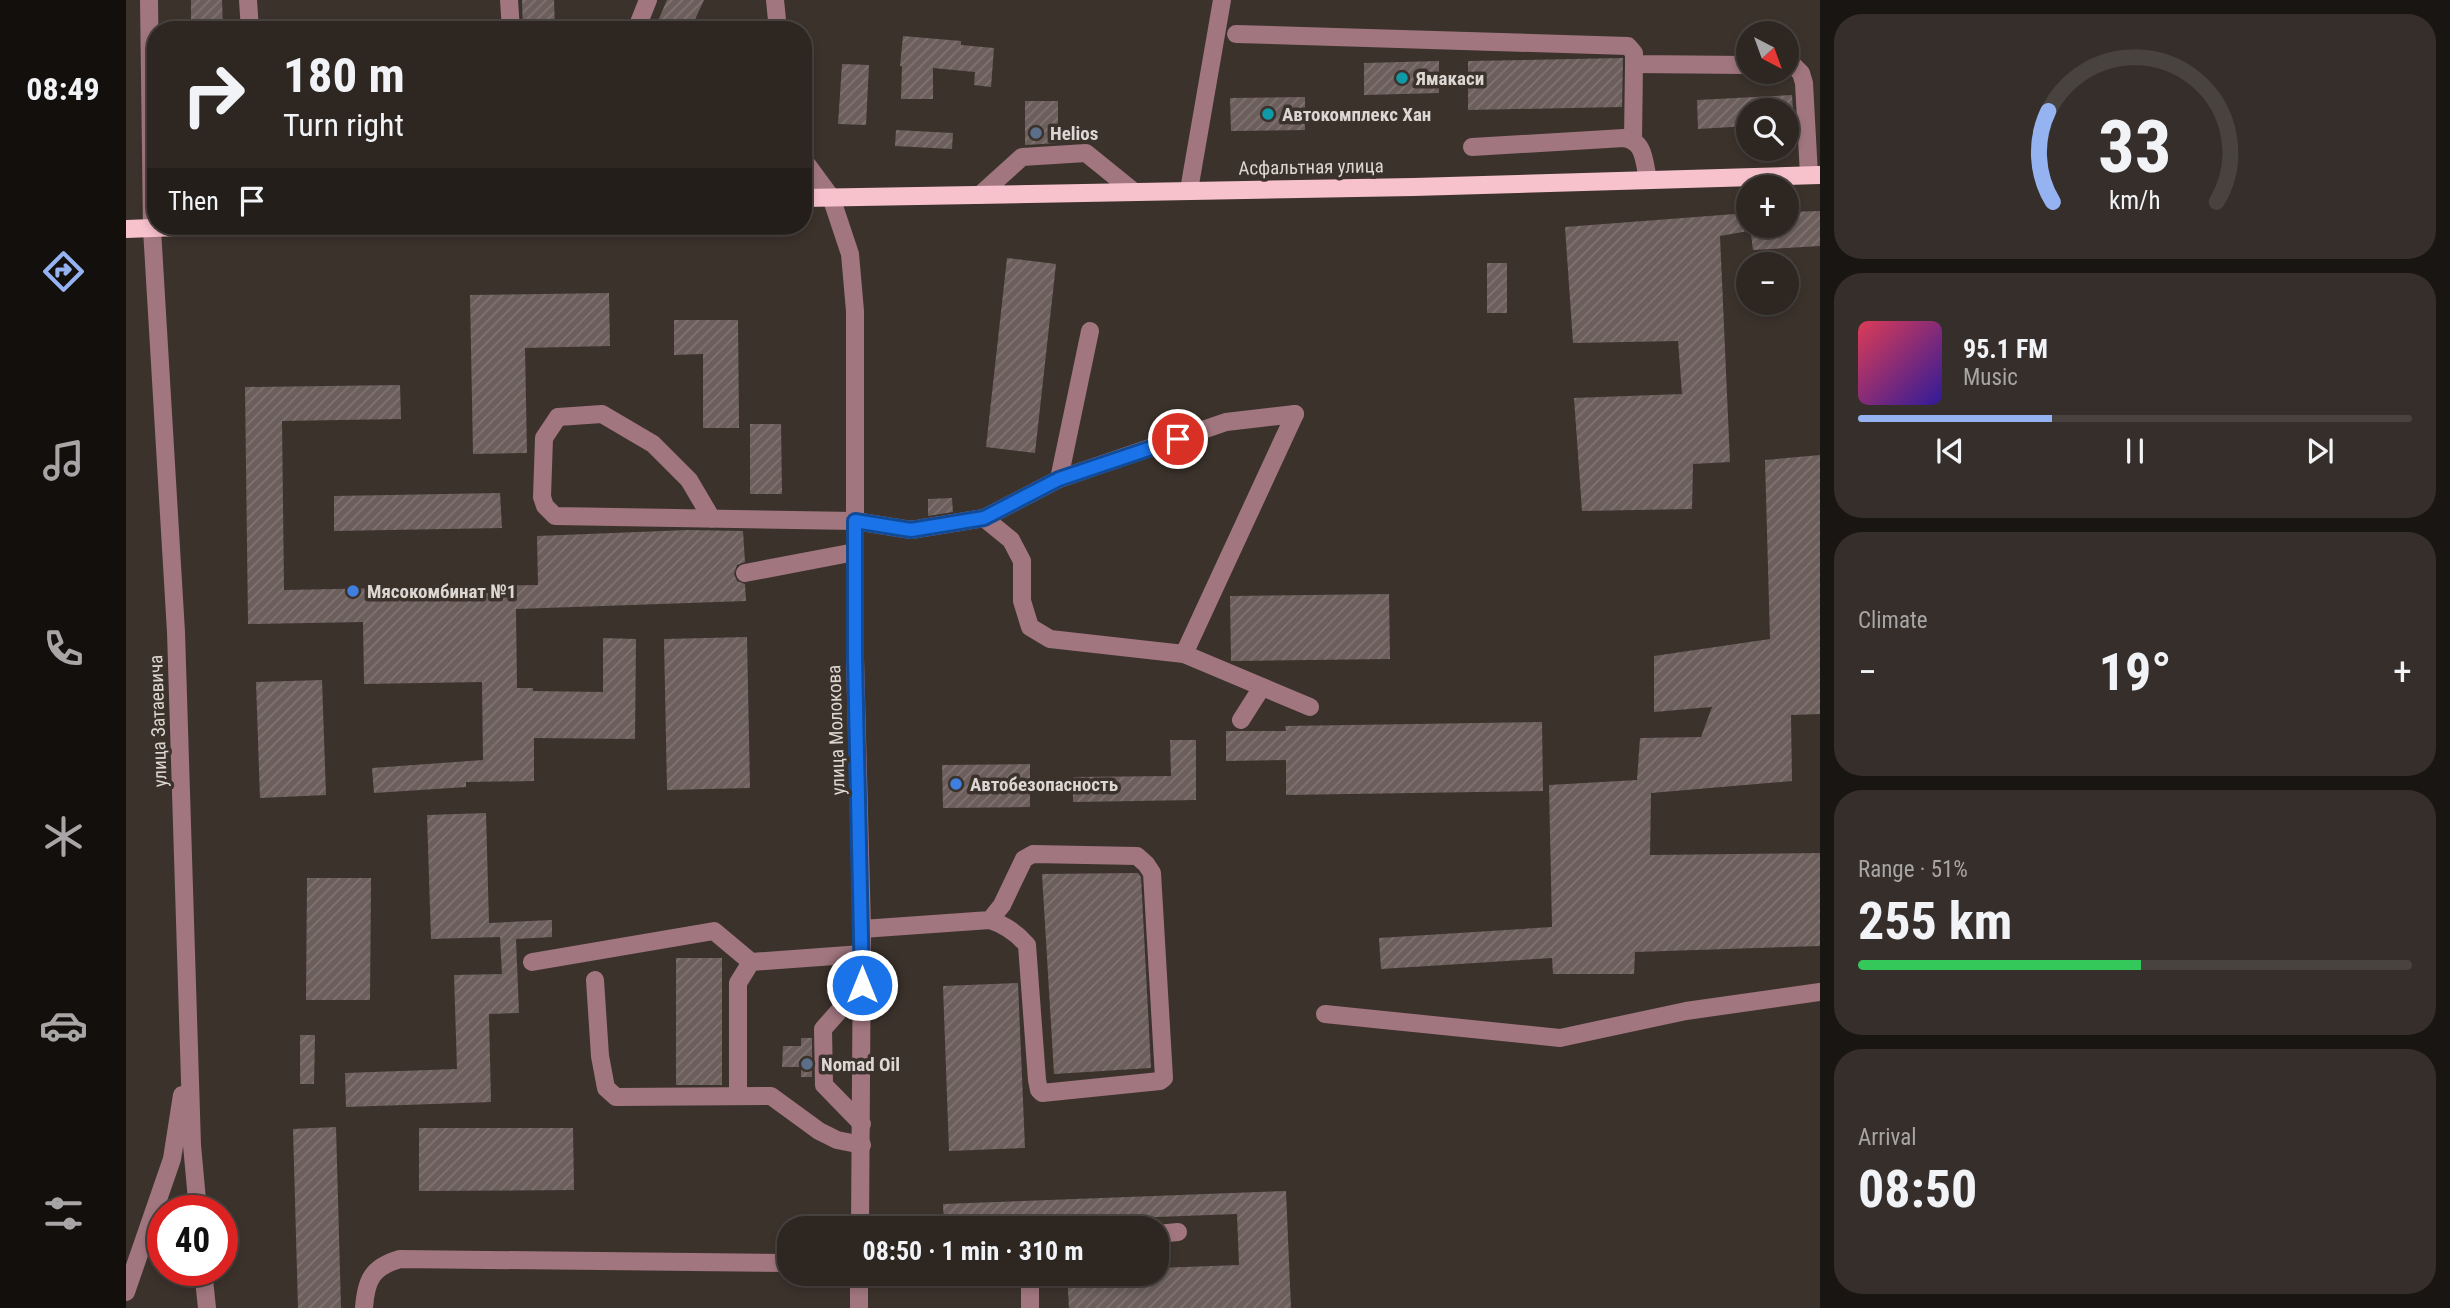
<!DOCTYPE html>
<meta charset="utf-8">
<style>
:root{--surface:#2d2621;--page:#352e2a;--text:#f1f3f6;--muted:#a7a5a5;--line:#48433f;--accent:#95b2f1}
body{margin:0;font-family:"Roboto Condensed",sans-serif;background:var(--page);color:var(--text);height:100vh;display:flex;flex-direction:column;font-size:26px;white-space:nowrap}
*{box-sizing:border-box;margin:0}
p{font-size:23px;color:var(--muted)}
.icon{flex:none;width:38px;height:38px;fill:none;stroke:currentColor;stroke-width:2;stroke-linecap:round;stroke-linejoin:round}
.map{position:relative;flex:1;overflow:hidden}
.drawer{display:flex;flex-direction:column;gap:14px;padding:14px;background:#191512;width:630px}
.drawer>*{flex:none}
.hud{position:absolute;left:21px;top:21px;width:665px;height:214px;border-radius:28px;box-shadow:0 4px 10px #0003,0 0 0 2px var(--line);background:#2d2621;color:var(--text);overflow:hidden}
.needle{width:46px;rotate:139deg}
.controls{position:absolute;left:1610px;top:21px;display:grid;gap:14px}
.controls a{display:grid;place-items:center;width:63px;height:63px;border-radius:50%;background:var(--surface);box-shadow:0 4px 10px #0003,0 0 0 2px var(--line);font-size:35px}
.speed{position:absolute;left:21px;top:1195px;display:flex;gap:14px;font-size:35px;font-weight:700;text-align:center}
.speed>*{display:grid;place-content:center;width:91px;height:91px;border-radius:50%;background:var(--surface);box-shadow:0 4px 10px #0003,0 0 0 2px var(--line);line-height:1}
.speed .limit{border:10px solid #d22;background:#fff;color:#111}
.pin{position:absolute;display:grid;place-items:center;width:60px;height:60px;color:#fff;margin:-30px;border:4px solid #fff;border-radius:50%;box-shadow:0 2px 7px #0007}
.me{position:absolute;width:77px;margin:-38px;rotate:0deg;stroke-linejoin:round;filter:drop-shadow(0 0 5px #0008)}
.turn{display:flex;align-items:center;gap:24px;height:147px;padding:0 21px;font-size:32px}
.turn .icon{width:91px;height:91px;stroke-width:2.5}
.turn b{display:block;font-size:49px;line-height:60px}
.then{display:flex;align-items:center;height:66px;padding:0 21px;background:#0003;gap:14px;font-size:26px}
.big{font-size:52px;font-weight:700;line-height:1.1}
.drawer .widget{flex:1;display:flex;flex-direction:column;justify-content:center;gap:10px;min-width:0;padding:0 24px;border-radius:28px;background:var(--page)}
.drawer .dial{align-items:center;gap:0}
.dial svg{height:182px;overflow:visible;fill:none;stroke:var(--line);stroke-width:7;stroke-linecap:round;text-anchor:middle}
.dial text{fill:var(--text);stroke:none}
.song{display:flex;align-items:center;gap:21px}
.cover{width:84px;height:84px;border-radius:10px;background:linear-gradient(135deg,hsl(350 70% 55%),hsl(250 70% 35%))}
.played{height:7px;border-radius:4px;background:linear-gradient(90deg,var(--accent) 35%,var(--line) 35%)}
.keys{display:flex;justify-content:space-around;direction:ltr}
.heat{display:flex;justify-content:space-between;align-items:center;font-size:38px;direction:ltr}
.charge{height:10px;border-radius:5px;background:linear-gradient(90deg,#34c759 51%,var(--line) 0)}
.trip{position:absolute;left:651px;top:1216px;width:392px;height:70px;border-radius:28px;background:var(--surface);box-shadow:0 4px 10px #0003,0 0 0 2px var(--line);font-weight:700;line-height:70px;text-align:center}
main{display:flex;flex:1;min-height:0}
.tabs{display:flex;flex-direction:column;width:126px;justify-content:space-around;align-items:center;background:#120f0d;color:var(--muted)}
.tabs .icon{width:49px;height:49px}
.tabs .current{color:var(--accent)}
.tabs b{font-size:32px;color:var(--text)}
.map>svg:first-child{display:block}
</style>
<main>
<nav class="tabs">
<b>08:49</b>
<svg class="icon current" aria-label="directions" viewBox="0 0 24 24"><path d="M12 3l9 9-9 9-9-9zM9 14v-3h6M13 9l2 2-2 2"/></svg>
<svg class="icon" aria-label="music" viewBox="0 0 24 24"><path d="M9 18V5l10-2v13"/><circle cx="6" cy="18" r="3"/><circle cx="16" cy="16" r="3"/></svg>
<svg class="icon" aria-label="phone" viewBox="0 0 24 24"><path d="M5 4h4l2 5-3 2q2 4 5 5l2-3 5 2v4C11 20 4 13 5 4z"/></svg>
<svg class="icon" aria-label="climate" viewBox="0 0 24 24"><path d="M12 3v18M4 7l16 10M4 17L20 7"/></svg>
<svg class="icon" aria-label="car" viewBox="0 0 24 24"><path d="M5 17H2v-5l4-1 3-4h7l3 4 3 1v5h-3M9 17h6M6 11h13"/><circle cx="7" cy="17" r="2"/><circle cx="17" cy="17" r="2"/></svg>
<svg class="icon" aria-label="filters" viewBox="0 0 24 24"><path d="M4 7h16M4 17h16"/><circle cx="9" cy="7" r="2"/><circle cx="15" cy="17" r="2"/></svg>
</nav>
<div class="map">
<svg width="1694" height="1308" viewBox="0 0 1694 1308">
<defs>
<pattern id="building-hatch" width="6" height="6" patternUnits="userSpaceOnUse" patternTransform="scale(1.75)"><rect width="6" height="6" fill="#6b5e5b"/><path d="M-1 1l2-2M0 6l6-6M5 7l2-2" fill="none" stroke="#807472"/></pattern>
</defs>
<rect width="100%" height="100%" fill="#3c322c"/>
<!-- building -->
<g fill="url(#building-hatch)">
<path d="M65 0H96L97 30H65Z"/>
<path d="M396 0H428L429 30H397Z"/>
<path d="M541 0H578L564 30H528Z"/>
<path d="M777 36 835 41V45L868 48 865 87 848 85 849 72 807 68V99H775L776 66H774Z"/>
<path d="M1497 58 1496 107 1342 110V61Z"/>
<path d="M1313 61V93L1238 95V63Z"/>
<path d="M716 64 743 65 740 125 712 124Z"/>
<path d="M1666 95 1667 110H1622V126L1572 129 1571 100Z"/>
<path d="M1179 97V130L1105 131 1104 98Z"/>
<path d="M899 101H932V143L899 145Z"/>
<path d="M770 130 827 133 826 149 769 146Z"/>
<path d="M1694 211V246L1627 250 1624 226H1661V212Z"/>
<path d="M1622 213V231L1594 236 1604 462 1567 464 1566 509 1456 511 1448 398 1556 394 1552 341 1447 343 1439 227Z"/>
<path d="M881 258 930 264 909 453 860 447Z"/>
<rect x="1361" y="263" width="20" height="50"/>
<path d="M483 293 484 346 399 348 401 453 347 454 344 295Z"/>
<path d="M548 320H612L613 428H577V354L548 355Z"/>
<path d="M274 385 275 419 156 421 158 590 412 585 411 536 562 530 617 531 619 562 611 565 608 574 611 581 619 584 620 601 390 609 391 688H407V691L477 692V638L510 639 509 739 408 738V781L340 782V787L248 793 246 768 357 760 356 682 238 684 237 622 122 624 119 387Z"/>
<path d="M624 424H655L656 494H624Z"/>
<path d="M1694 455V714L1665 715 1666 781 1525 793 1524 855 1694 853V946L1509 952 1508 974H1427L1426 958 1255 969 1253 938 1426 927 1423 785 1511 780 1514 738 1575 737 1586 707 1528 712V656L1644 639 1639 460Z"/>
<path d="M374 493 376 528 208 531V496Z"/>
<path d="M826 498 827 512 802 516V499Z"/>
<path d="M1263 594 1264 659 1105 661 1104 596Z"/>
<path d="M621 637 624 788 541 790 538 639Z"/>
<path d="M196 680 200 795 134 798 130 682Z"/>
<path d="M1416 722 1417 791 1160 795V760L1100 761V731H1160L1159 726Z"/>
<path d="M1044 740H1070V800L947 802V777L1045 776Z"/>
<path d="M904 764V807L817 808 816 765Z"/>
<path d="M360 813 363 923 426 920V937L390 939 393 1013 363 1014 365 1102 220 1107 219 1073 331 1069 328 975 376 974 374 937 305 939 301 815Z"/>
<path d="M1012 873 1015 877 1025 1068 928 1074 916 874Z"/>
<path d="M181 878H245L244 1000H180Z"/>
<rect x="550" y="958" width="46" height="127"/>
<path d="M892 983 899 1148 823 1151 817 986Z"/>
<path d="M174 1035H189L188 1084H174Z"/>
<path d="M675 1038H686V1077H675V1067H656L657 1046H675Z"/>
<path d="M210 1127 215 1308H172L167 1129Z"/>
<path d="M293 1128H447L448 1190 293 1191Z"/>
<path d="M1160 1191 1165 1308H943L941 1274H1031V1268L1113 1265 1111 1214 818 1225 817 1204Z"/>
</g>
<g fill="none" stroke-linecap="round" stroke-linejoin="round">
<!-- minor -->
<g stroke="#a1767f" stroke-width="18">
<path d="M23 0 26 229 50 632 66 1145 72 1211"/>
<path d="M122 0 124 30"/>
<path d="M383 0 385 30"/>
<path d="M649 0 652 30"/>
<path d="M510 30 522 0"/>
<path d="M1110 34 1502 46 1508 53V64L1622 65"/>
<path d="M1661 65H1667L1675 73 1678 83 1683 175"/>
<path d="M1507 140 1508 64"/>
<path d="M1346 147 1498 138C1519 141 1518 162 1522 180"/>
<path d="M677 159 705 197 724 254 729 311V658L736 929 734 1228"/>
<path d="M1063 190 1096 0"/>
<path d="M854 195 896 157 960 153 1007 191"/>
<path d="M1169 414 1058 654 1184 707"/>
<path d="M933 479 1100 422 1169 414"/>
<path d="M858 518 885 540 896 561V601L904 627 924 639 1058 654"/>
<path d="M586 519 563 480 527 444 476 414 432 417 418 438 416 497 419 506 429 516 729 521 785 530 858 518 933 479 964 331"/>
<path d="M619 573 729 552"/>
<path d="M1115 720 1136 687"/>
<path d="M736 929 864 920C879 925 890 932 901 945L911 1080 913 1090 916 1093 1034 1081 1038 1078 1026 873 1020 864 1011 856 907 854 898 859 876 905 864 920"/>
<path d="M406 962 588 931 625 962 736 954"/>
<path d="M469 980 474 1056 480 1088 490 1097 645 1096 693 1131 711 1140 736 1145"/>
<path d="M736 985 697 1029 698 1085 736 1124"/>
<path d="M1199 1014 1434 1038 1560 1011 1694 992"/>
<path d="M612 1096V983L625 962"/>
<path d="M1031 1234 1052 1232"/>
<path d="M77 1270 81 1308"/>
<path d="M0 1292 46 1159 56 1095"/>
<path d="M238 1308C240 1280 246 1267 274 1259L663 1263"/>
<path d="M733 1308V1274"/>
<path d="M904 1308V1274"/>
</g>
<!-- major -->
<g stroke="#f8c2cd" stroke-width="18">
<path d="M677 198 1288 187 1694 175"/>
<path d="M0 229 81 226"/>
</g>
</g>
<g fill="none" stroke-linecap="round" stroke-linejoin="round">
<defs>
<path id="route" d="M736 985 729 658V521L785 530 858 518 933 479 1052 439"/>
</defs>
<!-- route casing -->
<use href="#route" stroke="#114b97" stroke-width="18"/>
<!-- route -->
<use href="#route" stroke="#1a73e8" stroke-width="12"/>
</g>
<!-- markers -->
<g fill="#0f9aa8" stroke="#3c322c" stroke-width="2.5">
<circle cx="1276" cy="78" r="7"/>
<circle cx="1142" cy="114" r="7"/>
</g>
<g fill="#5c6f8a" stroke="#3c322c" stroke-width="2.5">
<circle cx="910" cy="133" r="7"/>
<circle cx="681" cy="1064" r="7"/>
</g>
<g fill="#3f7fe0" stroke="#3c322c" stroke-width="2.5">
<circle cx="227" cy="591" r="7"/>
<circle cx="830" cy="784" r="7"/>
</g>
<g text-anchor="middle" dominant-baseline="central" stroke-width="7" stroke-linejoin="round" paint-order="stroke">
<!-- poi labels -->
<g font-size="19" font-weight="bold" fill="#ddd7d3" stroke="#3c322c" text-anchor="start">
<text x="1290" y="78">Ямакаси</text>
<text x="1156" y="114">Автокомплекс Хан</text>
<text x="924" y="133">Helios</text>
<text x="241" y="591">Мясокомбинат №1</text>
<text x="844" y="784">Автобезопасность</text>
<text x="695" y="1064">Nomad Oil</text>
</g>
<!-- street labels -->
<g font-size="19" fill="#ddd7d3" stroke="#3c322c">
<text transform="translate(1185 167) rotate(-1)">Асфальтная улица</text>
<text transform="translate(32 721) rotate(-92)">улица Затаевича</text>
<text transform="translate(710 730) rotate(-92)">улица Молокова</text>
</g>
</g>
</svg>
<div class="controls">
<a><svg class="needle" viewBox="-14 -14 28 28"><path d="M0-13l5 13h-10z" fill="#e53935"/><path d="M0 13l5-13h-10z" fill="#a7a5a5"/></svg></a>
<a><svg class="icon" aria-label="search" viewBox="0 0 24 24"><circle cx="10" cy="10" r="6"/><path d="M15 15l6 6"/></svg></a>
<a>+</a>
<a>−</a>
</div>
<div class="speed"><div class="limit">40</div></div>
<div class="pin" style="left:1052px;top:439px;background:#d93025"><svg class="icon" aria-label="arrive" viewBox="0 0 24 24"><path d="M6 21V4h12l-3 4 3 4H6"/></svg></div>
<svg class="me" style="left:736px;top:985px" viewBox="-20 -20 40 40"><circle r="17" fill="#1a73e8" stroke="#fff" stroke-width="3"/><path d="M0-11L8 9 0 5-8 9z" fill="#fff"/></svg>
<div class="trip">08:50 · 1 min · 310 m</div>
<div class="hud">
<div class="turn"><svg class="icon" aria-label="right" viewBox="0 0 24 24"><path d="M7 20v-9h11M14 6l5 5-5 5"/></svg><div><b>180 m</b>Turn right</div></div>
<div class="then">Then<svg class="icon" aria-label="arrive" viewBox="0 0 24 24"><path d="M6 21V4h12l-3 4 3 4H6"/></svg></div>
</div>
</div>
<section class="drawer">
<div class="widget dial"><svg viewBox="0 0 100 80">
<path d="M14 69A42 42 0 1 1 86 69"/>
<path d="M14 69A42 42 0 0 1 12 29" stroke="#95b2f1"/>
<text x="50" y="56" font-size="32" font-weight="700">33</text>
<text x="50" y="72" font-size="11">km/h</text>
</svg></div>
<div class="widget">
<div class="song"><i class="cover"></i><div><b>95.1 FM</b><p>Music</p></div></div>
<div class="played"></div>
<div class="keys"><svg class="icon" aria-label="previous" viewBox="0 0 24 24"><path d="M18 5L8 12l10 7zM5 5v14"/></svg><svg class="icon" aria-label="pause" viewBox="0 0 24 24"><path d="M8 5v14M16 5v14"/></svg><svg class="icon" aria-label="next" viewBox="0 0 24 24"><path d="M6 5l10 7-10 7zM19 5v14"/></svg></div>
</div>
<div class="widget"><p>Climate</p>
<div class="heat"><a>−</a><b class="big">19°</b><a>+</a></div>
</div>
<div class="widget"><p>Range · 51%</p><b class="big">255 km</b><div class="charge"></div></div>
<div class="widget"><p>Arrival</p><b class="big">08:50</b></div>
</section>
</main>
